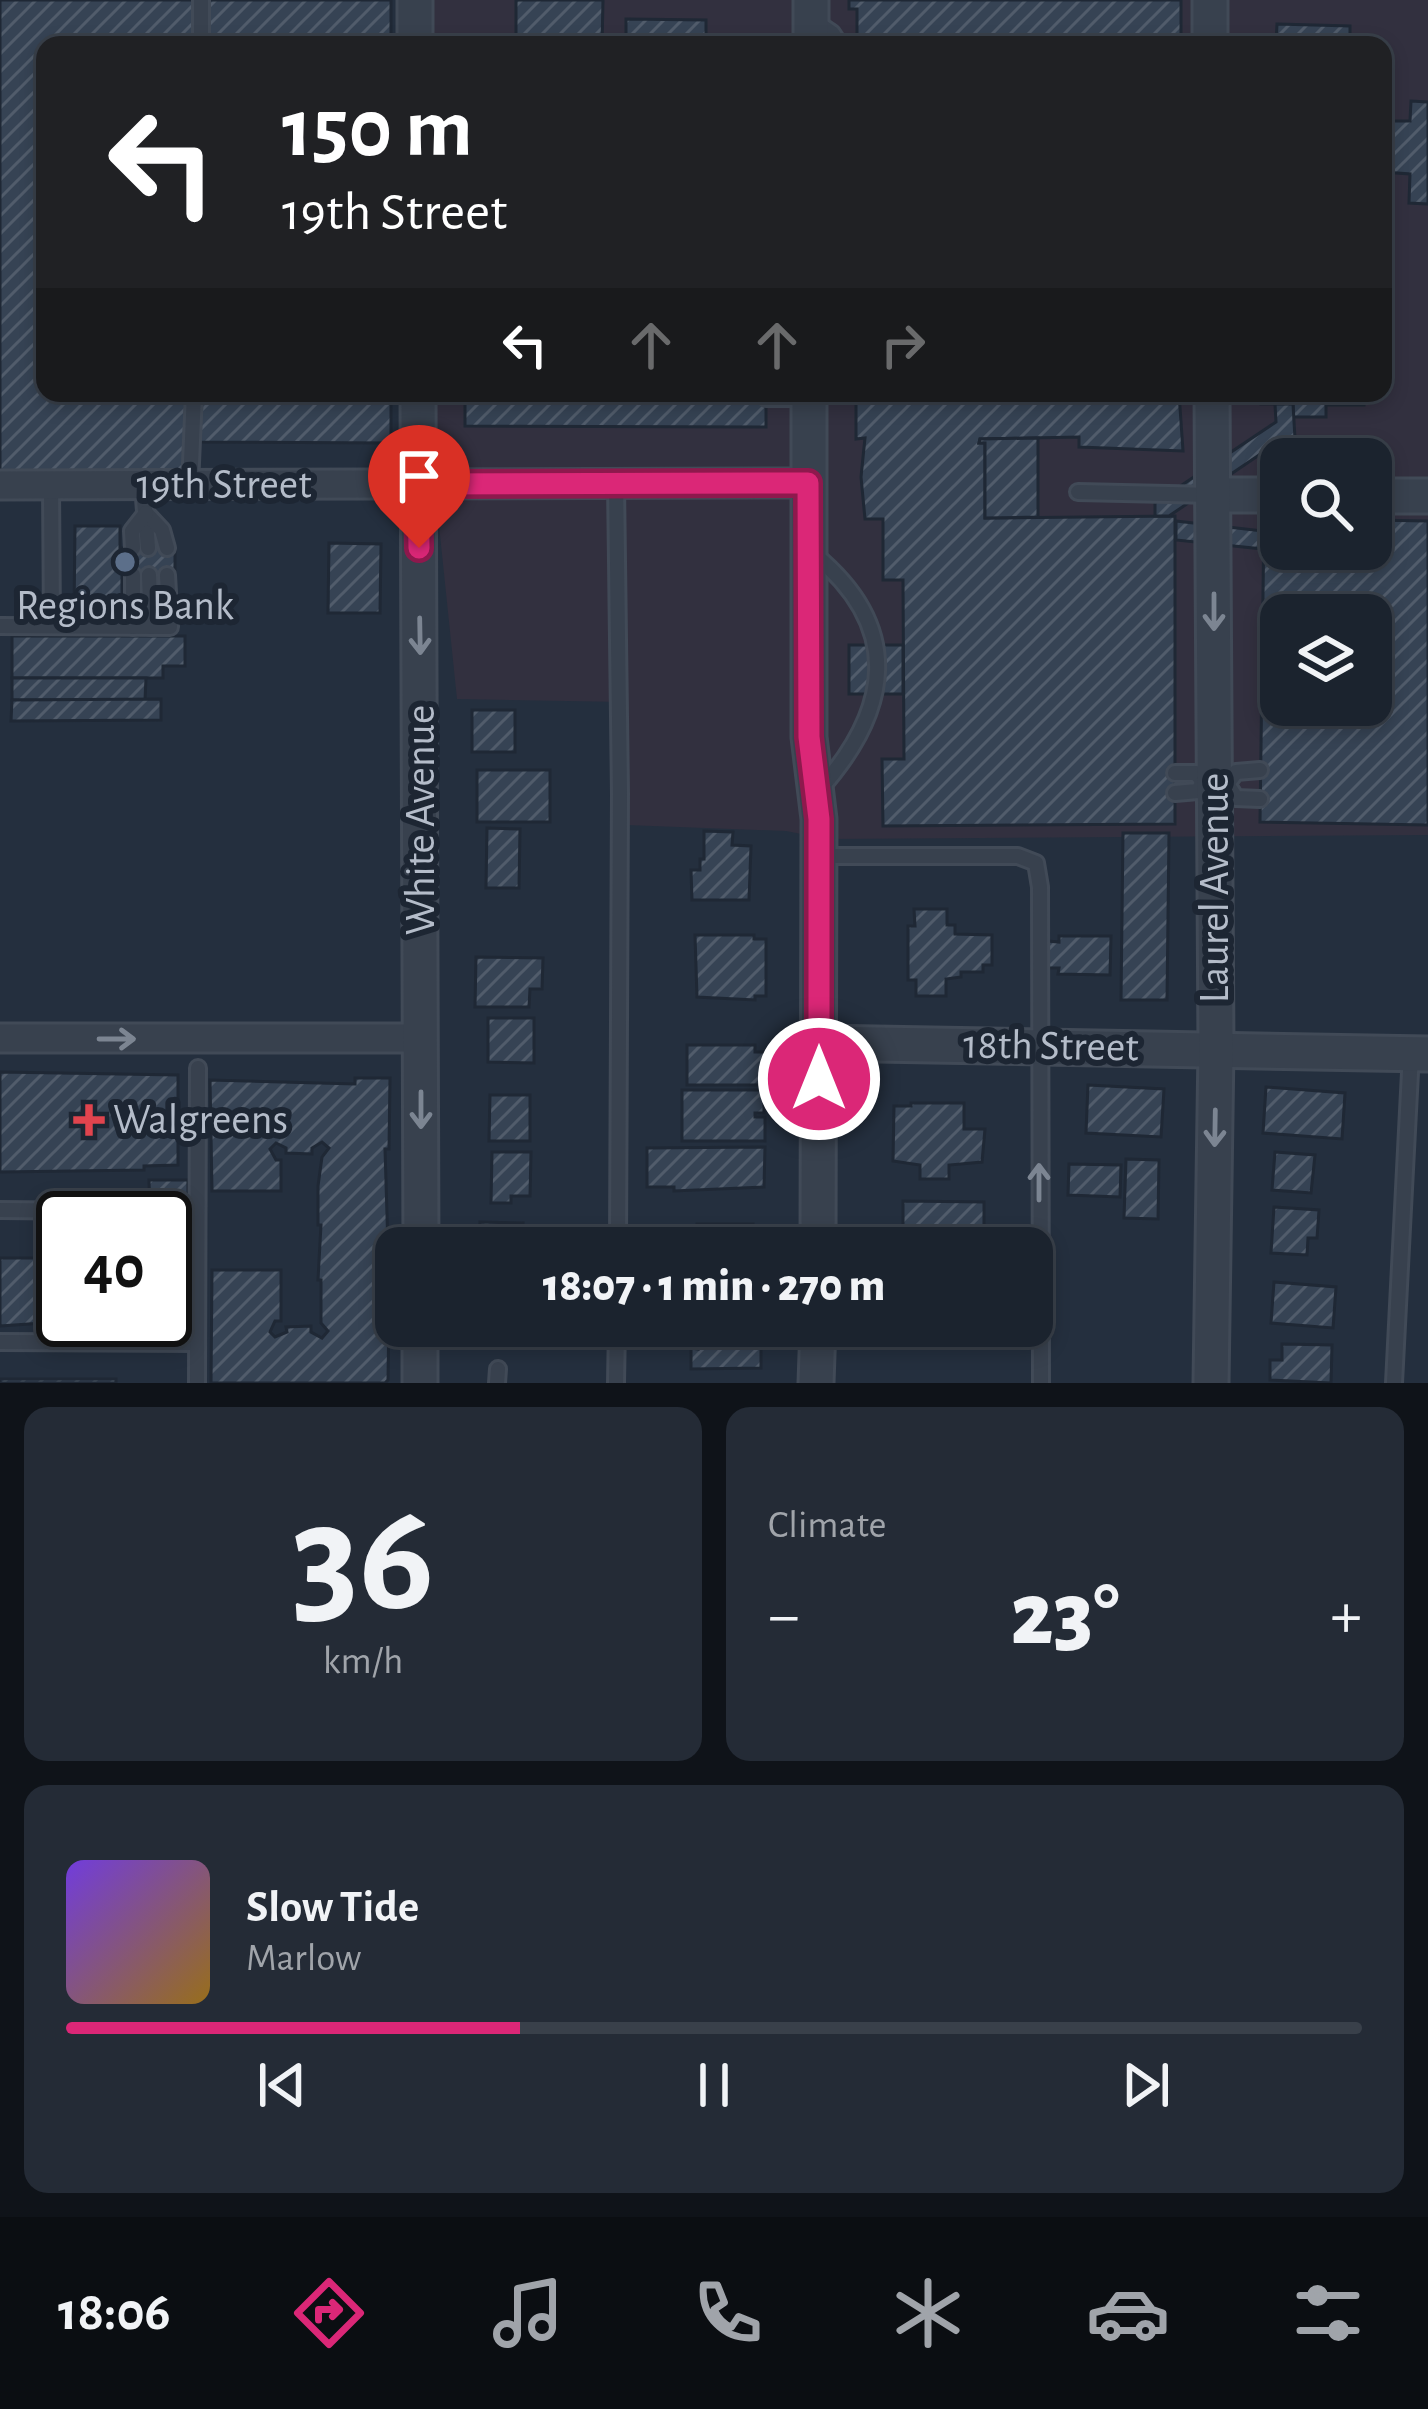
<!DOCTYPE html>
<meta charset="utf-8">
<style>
:root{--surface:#1b232e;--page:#242b36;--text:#f1f3f6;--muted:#a0a4aa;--line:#39404a;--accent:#db2777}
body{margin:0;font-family:"Alegreya Sans",sans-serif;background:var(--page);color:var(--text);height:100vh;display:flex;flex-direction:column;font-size:45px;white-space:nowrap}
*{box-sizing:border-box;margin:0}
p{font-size:39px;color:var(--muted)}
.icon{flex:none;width:66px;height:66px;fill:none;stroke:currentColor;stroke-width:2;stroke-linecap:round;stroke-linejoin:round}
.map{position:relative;height:1383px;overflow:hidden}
.sheet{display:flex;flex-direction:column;gap:24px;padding:24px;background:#0f1319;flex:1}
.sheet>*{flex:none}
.guide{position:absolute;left:36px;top:36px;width:1356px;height:366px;border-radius:24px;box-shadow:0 6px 18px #0003,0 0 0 3px var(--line);background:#202124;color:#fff;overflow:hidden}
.tools{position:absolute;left:1260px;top:438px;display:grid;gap:24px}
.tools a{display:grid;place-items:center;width:132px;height:132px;border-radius:24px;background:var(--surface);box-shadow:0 6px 18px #0003,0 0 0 3px var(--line);font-size:60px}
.speed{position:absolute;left:36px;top:1191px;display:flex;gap:24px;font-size:60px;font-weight:700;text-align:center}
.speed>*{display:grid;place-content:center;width:156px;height:156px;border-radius:50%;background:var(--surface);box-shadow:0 6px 18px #0003,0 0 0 3px var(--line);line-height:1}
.speed .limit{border:6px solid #111;border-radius:18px;background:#fff;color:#111}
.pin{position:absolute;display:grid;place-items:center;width:102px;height:102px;color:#fff;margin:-123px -51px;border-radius:50% 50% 50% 0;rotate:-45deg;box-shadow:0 0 12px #0007}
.pin .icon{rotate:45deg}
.me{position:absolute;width:132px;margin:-66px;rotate:0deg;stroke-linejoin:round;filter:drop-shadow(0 0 9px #0008)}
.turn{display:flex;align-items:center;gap:42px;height:252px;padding:0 48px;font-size:54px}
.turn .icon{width:156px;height:156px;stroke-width:2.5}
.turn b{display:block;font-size:84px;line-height:102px}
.lanes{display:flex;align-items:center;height:114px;padding:0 48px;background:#0003;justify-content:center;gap:60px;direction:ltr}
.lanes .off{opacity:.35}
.big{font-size:90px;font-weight:800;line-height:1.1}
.sheet .card{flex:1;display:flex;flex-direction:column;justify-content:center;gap:18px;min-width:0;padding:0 42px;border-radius:24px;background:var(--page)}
.sheet .dial{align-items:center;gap:0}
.dial b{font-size:156px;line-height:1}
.song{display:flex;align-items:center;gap:36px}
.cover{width:144px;height:144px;border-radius:18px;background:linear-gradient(135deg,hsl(260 70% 55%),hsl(40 70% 35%))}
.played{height:12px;border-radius:6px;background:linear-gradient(90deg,var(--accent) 35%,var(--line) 35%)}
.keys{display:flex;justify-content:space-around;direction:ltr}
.heat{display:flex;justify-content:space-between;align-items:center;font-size:66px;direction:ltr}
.sheet .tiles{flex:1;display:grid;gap:24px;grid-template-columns:1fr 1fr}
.card:last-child{grid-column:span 2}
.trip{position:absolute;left:375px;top:1227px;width:678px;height:120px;border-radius:24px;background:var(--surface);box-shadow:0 6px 18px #0003,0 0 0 3px var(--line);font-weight:800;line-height:120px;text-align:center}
.menu{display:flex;height:192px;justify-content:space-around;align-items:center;background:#0b0e12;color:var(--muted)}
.menu .icon{width:84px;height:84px}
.menu .selected{color:var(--accent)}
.menu b{font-size:54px;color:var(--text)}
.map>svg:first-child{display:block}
</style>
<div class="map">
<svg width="1428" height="1383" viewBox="0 0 1428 1383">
<defs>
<pattern id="building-hatch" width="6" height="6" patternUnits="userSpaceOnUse" patternTransform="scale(3)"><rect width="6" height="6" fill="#364354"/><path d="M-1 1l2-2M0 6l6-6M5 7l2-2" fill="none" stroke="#515c6b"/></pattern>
</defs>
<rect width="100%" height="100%" fill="#242f3e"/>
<!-- medical -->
<path fill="#32303f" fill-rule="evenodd" d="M427 0H1428V835L827 839 786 831 626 825 625 702 457 699 431 448V393H1383V45H427ZM1281 459H1371V549H1281ZM1281 615H1371V705H1281Z"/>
<!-- building -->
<g fill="url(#building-hatch)" stroke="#1f2835" stroke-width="3" fill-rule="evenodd">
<path d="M0 0H199L198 45H45V393H186L183 476 0 479Z"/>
<path d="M201 0H391V45H200Z"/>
<path d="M516 0H603L602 45H516Z"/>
<path d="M849 0H1181V45H857V9H849Z"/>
<path d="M626 19 706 20V45H626Z"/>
<path d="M1277 24 1350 26V45H1276Z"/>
<path d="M1411 101 1428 102V204L1409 203 1410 174 1383 172V121H1410Z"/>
<path d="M194 393H391V443L193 442Z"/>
<path d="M465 393H766V427L465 426Z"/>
<path d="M856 393H1179L1183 451 1079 447V437L980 439 979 443H985V518L1175 516V824L883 826 882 759H904L903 580H883V519H865L861 477 865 438 856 439Z"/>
<path d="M1261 393H1364V405H1326V417H1293V404H1261Z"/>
<path d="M1275 404H1293L1295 439 1266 458 1262 453 1169 516H1155V503L1276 422Z"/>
<path d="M1038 438V517L985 518V443H979L980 439Z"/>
<path d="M1264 518 1281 519V549H1371V520L1428 521V825L1260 822ZM1281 615H1371V705H1281Z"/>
<path d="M1176 521 1263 531V549L1176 540Z"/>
<path d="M75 526H120V548H175V575H122V616H74Z"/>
<path d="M329 543 381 544 380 613H328Z"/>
<path d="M12 636H185V666H163V678H12Z"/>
<rect x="849" y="645" width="54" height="49"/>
<path d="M12 678H146L145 700H12Z"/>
<path d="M161 699V720L11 721 12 700Z"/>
<rect x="472" y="710" width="43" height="42"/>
<rect x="477" y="770" width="73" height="52"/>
<path d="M487 828 520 829 519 888H486Z"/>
<path d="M704 831 733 832 732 845 751 846 749 900H692L691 870H700V859H704Z"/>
<path d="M1123 833H1169L1167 1000H1121Z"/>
<path d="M914 909H947V925H955V934L992 935V965H983V972H961V977L946 979V996H916V980H908V926H915Z"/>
<path d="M695 935H754V939H766V996H755V1000L697 997Z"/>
<path d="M1059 936H1111L1110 975 1058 974 1059 968H1047V941L1059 942Z"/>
<path d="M476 957 543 958 542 989H530L529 1007H475Z"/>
<path d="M488 1018H534V1063L488 1062Z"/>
<path d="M687 1045H755V1052H765L764 1085H687Z"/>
<path d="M0 1072 178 1075V1165L144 1166V1170L0 1172Z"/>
<path d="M355 1078H390L389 1149H385L389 1281H384V1311L389 1312 388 1380 385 1383H211L212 1270H281V1321H275L270 1332 275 1337 287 1332 286 1327 311 1326V1332L322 1338 328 1331 321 1323V1280H318L321 1225H318V1186L322 1157 329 1148 322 1142 312 1148V1154L286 1153V1148L276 1143 270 1149 276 1160H281V1191H212L210 1080 355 1084Z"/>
<path d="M1088 1085 1164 1089 1161 1137 1086 1133Z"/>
<path d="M1266 1087 1345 1093 1342 1139 1263 1133Z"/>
<path d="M682 1090H764V1113H755V1117H765V1141H682Z"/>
<path d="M490 1095H530V1141H489Z"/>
<path d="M911 1103H964V1129H985L982 1162 949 1165V1179H920V1165L893 1161 894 1106H911Z"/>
<path d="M765 1147 764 1187 674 1191V1187H647V1148Z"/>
<path d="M492 1152H531L530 1196H511V1203H491Z"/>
<path d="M1275 1152 1315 1155 1311 1193 1272 1190Z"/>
<path d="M1126 1159 1159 1160 1158 1219 1124 1218Z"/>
<path d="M1069 1164 1121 1165 1120 1197 1068 1195Z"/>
<path d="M149 1180H188V1229H165V1218H150Z"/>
<path d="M903 1201 984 1202V1248H903Z"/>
<path d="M1274 1207 1319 1210 1317 1238H1308L1307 1255 1271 1253Z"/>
<path d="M480 1222 523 1223 522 1237 545 1240V1248H493V1241H479Z"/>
<path d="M697 1224H753V1245H760V1248H696Z"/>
<path d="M0 1258H45L44 1293 52 1299 57 1322 0 1326Z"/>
<path d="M1274 1282 1336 1287 1333 1328 1271 1323Z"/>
<path d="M698 1335 761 1338V1368L691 1369V1348L698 1349Z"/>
<path d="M1282 1344 1332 1345 1331 1383 1270 1380V1360H1282Z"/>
<rect x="0" y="1379" width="116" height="4"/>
</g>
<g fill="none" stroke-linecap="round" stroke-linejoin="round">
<defs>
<g id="service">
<path d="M813 20 832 33 840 45"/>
<path d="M201 45V0"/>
<path d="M766 398H809"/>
<path d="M616 484 620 794 618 1248"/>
<path d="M51 485 52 626"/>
<path d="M143 486 148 548"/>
<path d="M190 486 194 393"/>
<path d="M1078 492 1213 495"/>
<path d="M146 513 162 530 167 548"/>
<path d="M133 548 132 531 146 513"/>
<path d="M815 555C903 628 891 709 820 789"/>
<path d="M133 575V627"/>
<path d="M149 575 151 627"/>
<path d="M0 626 170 627 167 575"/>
<path d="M1175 773H1196L1203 782 1227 784 1236 798 1260 799"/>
<path d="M1227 784 1236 772 1260 770"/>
<path d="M1175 793 1198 791 1203 782"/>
<path d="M819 856H1018L1036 863 1040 887 1041 1383"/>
<path d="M0 1210 102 1211 118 1218"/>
<path d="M165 1240H197"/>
<path d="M0 1342 197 1343"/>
<path d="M197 1383 198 1068"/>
<path d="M497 1383 498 1369"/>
<path d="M616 1383 617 1326"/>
<path d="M1394 1383 1411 1053"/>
</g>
<g id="minor">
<path d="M0 485 808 483"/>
<path d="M0 1038H421"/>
</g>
<g id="tertiary">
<path d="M415 0V45"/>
<path d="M1210 0V45"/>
<path d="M811 45V0"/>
<path d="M418 393 421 1248"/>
<path d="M809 393V737L819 819 818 1248"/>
<path d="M1213 495H1281"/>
<path d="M1371 496H1428"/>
<path d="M819 1043 1428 1054"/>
<path d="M420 1383V1326"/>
<path d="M816 1383 818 1326"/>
<path d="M1211 1383 1216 1048 1212 393"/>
</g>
</defs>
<!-- service casing -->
<use href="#service" stroke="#414a57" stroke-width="20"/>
<!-- minor casing -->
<use href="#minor" stroke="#414a57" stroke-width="33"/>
<!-- tertiary casing -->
<use href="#tertiary" stroke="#414a57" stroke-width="39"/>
<!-- service -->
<use href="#service" stroke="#38414e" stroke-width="14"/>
<!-- minor -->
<use href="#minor" stroke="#38414e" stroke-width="27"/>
<!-- tertiary -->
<use href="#tertiary" stroke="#38414e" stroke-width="33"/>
</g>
<!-- one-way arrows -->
<defs><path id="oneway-shaft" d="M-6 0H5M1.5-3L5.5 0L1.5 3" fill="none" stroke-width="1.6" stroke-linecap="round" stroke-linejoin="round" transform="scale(3)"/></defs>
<g stroke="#7c8592">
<use href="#oneway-shaft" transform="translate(1214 612) rotate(90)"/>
<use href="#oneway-shaft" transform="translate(420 636) rotate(89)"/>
<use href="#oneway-shaft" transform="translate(117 1039)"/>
<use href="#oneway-shaft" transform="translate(421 1110) rotate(90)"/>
<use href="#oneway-shaft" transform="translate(1215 1128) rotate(91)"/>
<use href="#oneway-shaft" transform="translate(1039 1182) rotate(-90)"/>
</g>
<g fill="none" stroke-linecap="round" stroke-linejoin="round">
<defs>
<path id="route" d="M419 548 418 484 808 483 809 737 819 819V1079"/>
</defs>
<!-- route casing -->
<use href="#route" stroke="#8e194d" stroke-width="30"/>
<!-- route -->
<use href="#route" stroke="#db2777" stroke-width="21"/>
</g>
<!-- markers -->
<circle fill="#5c6f8a" stroke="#1d2633" stroke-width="4.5" cx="125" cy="562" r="12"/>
<path fill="#e0444e" stroke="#1d2633" stroke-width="4.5" d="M83 1102h12v12h12v12h-12v12h-12v-12h-12v-12h12z"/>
<g text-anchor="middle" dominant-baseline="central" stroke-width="12" stroke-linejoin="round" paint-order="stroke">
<!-- street labels -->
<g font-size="42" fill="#b4bcc9" stroke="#1d2633">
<text x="224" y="485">19th Street</text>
<text transform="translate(421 820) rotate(-90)">White Avenue</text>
<text transform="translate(1215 888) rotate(-90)">Laurel Avenue</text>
<text transform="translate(1051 1046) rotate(1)">18th Street</text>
</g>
<!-- poi labels -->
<g font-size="42" fill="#b4bcc9" stroke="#1d2633">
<text x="125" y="606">Regions Bank</text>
<text x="113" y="1120" text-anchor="start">Walgreens</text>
</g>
</g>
</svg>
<div class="tools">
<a><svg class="icon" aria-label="search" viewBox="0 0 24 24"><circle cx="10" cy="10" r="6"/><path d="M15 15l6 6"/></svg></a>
<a><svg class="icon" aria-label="layers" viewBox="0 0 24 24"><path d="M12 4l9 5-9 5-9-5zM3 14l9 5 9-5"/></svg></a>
</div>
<div class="speed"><div class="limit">40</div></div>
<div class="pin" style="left:419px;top:548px;background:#d93025"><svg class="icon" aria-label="arrive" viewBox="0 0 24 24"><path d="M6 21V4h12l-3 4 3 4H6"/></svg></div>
<svg class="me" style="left:819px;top:1079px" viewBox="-20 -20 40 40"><circle r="17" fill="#db2777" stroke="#fff" stroke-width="3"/><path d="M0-11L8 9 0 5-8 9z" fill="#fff"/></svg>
<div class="trip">18:07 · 1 min · 270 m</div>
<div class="guide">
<div class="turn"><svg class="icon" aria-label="left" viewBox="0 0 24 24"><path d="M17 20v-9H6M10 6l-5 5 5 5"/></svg><div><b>150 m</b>19th Street</div></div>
<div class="lanes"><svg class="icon" aria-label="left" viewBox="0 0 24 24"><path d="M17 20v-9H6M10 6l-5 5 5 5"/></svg><svg class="icon off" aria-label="ahead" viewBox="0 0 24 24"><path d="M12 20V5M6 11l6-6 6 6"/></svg><svg class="icon off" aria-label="ahead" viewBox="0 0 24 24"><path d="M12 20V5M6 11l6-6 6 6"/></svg><svg class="icon off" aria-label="right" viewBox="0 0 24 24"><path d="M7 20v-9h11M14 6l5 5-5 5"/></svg></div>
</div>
</div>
<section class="sheet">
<div class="tiles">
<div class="card dial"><b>36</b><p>km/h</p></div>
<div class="card"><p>Climate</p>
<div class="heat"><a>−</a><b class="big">23°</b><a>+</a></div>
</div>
<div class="card">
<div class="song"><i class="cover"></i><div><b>Slow Tide</b><p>Marlow</p></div></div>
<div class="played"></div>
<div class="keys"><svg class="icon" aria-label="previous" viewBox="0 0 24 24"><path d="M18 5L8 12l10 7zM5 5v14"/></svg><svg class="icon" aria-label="pause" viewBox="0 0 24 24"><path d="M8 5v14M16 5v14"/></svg><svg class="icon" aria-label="next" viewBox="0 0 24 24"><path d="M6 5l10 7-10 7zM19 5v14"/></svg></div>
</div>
</div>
</section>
<nav class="menu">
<b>18:06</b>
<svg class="icon selected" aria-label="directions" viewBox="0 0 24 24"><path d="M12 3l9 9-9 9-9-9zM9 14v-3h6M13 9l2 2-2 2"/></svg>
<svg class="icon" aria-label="music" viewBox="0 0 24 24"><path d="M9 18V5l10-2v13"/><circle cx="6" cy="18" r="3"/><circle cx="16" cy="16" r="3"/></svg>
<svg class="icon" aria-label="phone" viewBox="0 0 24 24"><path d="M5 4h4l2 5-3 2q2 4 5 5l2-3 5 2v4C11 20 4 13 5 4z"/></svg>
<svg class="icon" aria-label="climate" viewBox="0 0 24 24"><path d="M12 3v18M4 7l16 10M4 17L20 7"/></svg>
<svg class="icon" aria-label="car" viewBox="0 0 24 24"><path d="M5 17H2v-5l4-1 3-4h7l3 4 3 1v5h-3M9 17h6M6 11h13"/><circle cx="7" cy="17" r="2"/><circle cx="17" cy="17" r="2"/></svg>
<svg class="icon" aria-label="filters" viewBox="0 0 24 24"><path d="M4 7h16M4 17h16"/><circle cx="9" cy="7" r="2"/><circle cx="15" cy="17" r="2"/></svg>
</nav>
